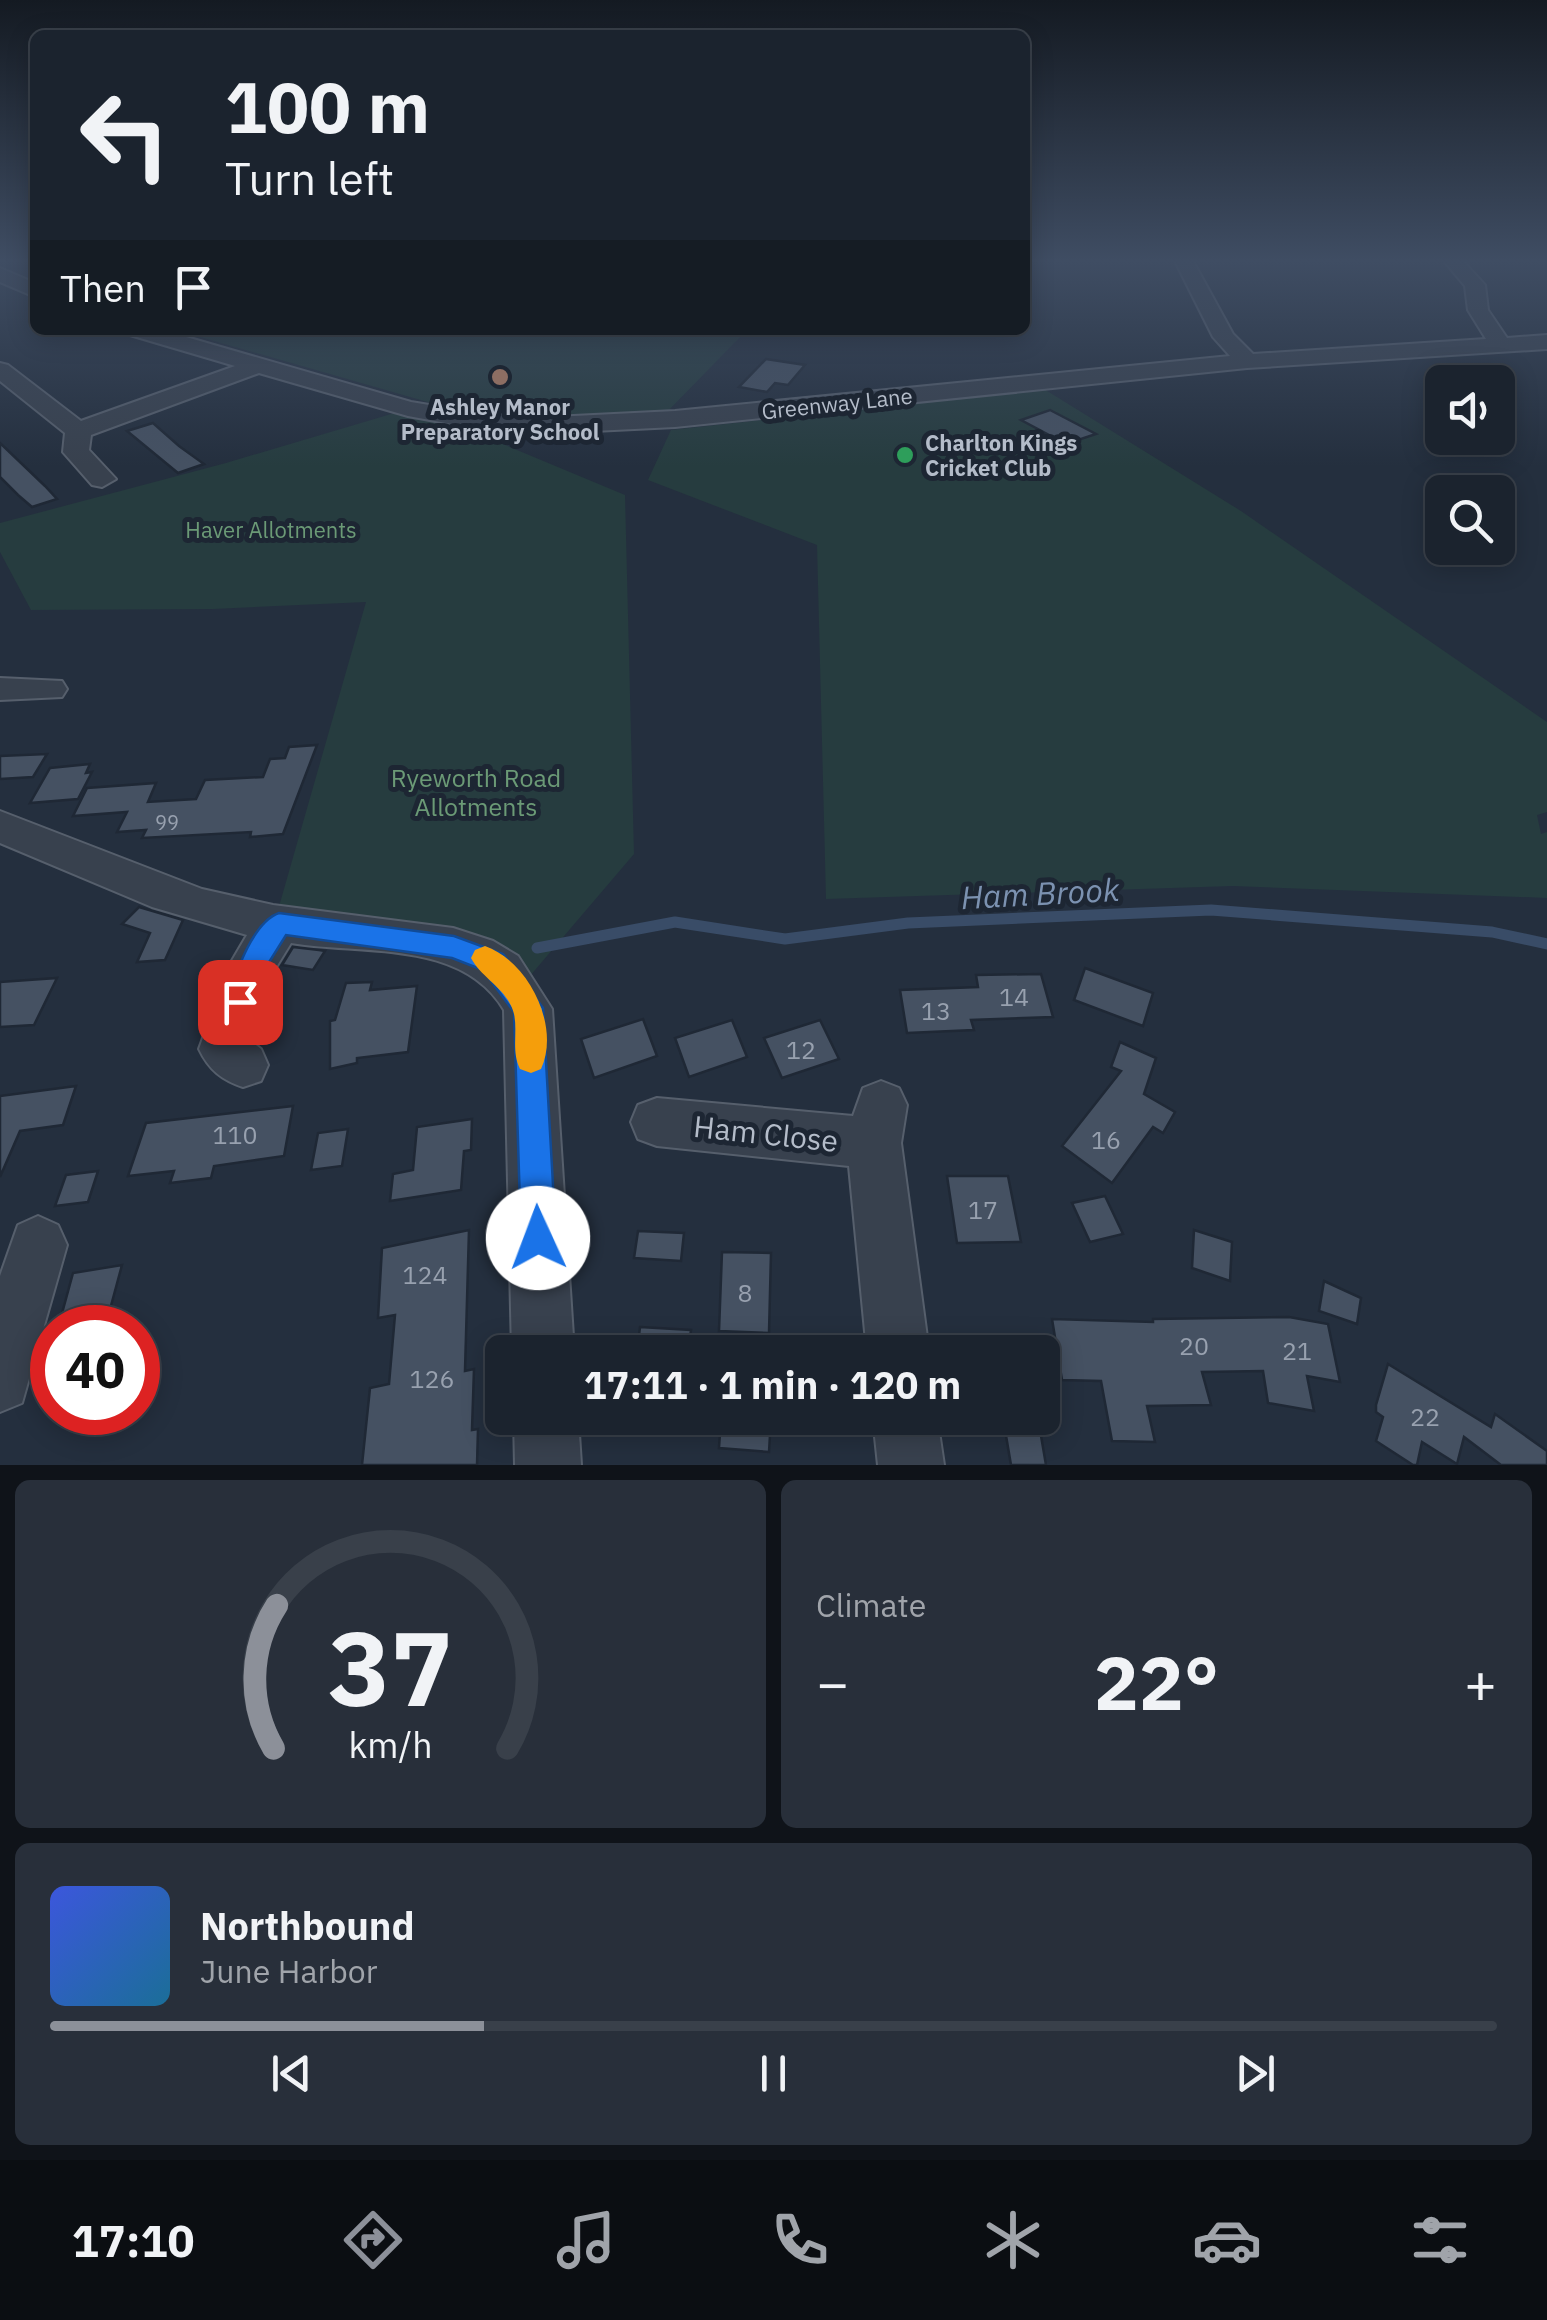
<!DOCTYPE html>
<meta charset="utf-8">
<style>
:root{--surface:#1b232e;--page:#282f3a;--text:#f1f3f6;--muted:#a0a4aa;--line:#39404a;--accent:#8c9099}
body{margin:0;font-family:"IBM Plex Sans",sans-serif;background:var(--page);color:var(--text);height:100vh;display:flex;flex-direction:column;font-size:38px;white-space:nowrap}
*{box-sizing:border-box;margin:0}
p{font-size:32px;color:var(--muted)}
.icon{flex:none;width:55px;height:55px;fill:none;stroke:currentColor;stroke-width:2;stroke-linecap:round;stroke-linejoin:round}
.map{position:relative;height:1465px;overflow:hidden}
.side{display:flex;flex-direction:column;gap:15px;padding:15px;background:#0f1319;flex:1}
.side>*{flex:none}
.guide{position:absolute;left:30px;top:30px;width:1000px;height:305px;border-radius:15px;box-shadow:0 5px 25px #0003,0 0 0 2px var(--line);background:#1b232e;color:var(--text);overflow:hidden}
.fabs{position:absolute;left:1425px;top:365px;display:grid;gap:20px}
.fabs a{display:grid;place-items:center;width:90px;height:90px;border-radius:15px;background:var(--surface);box-shadow:0 5px 25px #0003,0 0 0 2px var(--line);font-size:50px}
.speed{position:absolute;left:30px;top:1305px;display:flex;gap:20px;font-size:50px;font-weight:700;text-align:center}
.speed>*{display:grid;place-content:center;width:130px;height:130px;border-radius:50%;background:var(--surface);box-shadow:0 5px 25px #0003,0 0 0 2px var(--line);line-height:1}
.speed .limit{border:15px solid #d22;background:#fff;color:#111}
.pin{position:absolute;display:grid;place-items:center;width:85px;height:85px;color:#fff;margin:-42px;border-radius:20px;box-shadow:0 5px 15px #0006}
.me{position:absolute;width:110px;margin:-55px;rotate:358deg;stroke-linejoin:round;filter:drop-shadow(0 0 8px #0008)}
.turn{display:flex;align-items:center;gap:35px;height:210px;padding:0 30px;font-size:45px}
.turn .icon{width:130px;height:130px;stroke-width:2.5}
.turn b{display:block;font-size:70px;line-height:85px}
.then{display:flex;align-items:center;height:95px;padding:0 30px;background:#0003;gap:20px;font-size:38px}
.big{font-size:75px;font-weight:700;line-height:1.1}
.side .widget{flex:1;display:flex;flex-direction:column;justify-content:center;gap:15px;min-width:0;padding:0 35px;border-radius:15px;background:var(--page)}
.side .dial{align-items:center;gap:0}
.dial svg{height:260px;overflow:visible;fill:none;stroke:var(--line);stroke-width:7;stroke-linecap:round;text-anchor:middle}
.dial text{fill:var(--text);stroke:none}
.song{display:flex;align-items:center;gap:30px}
.cover{width:120px;height:120px;border-radius:15px;background:linear-gradient(135deg,hsl(230 70% 55%),hsl(200 70% 35%))}
.played{height:10px;border-radius:5px;background:linear-gradient(90deg,var(--accent) 30%,var(--line) 30%)}
.keys{display:flex;justify-content:space-around;direction:ltr}
.heat{display:flex;justify-content:space-between;align-items:center;font-size:55px;direction:ltr}
.side .tiles{flex:1;display:grid;gap:15px;grid-template-columns:1fr 1fr}
.widget:last-child{grid-column:span 2}
.trip{position:absolute;left:485px;top:1335px;width:575px;height:100px;border-radius:15px;background:var(--surface);box-shadow:0 5px 25px #0003,0 0 0 2px var(--line);font-weight:700;line-height:100px;text-align:center}
.tabs{display:flex;height:160px;justify-content:space-around;align-items:center;background:#0b0e12;color:var(--muted)}
.tabs .icon{width:70px;height:70px}
.tabs .current{color:var(--accent)}
.tabs b{font-size:45px;color:var(--text)}
.map>svg:first-child{display:block}
</style>
<div class="map">
<svg width="1547" height="1465" viewBox="0 0 1547 1465">
<rect width="100%" height="100%" fill="#242f3e"/>
<!-- green -->
<g fill="#263c3f">
<path d="M176 330H747L665 414 598 419 473 415Z"/>
<path d="M1044 389 1241 511 1547 722V812L1537 815 1541 834 1547 832V898L1233 886 826 899 817 545 648 480 671 430Z"/>
<path d="M408 409 431 414 625 495 634 854 518 990 502 970 274 924 366 602 213 609 31 610 0 552V523L226 463Z"/>
</g>
<g fill="none" stroke-linecap="round" stroke-linejoin="round">
<!-- stream -->
<path stroke="#394c67" stroke-width="11" d="M537 948 675 922 785 939 908 923 1211 910 1492 932 1547 944"/>
</g>
<!-- building -->
<g fill="#455162" stroke="#1f2835" stroke-width="2.5">
<path d="M766 359 805 365 788 385 775 383 767 392 739 387Z"/>
<path d="M1050 410 1096 434 1066 444 1021 420Z"/>
<path d="M153 423 179 446 204 464 178 473 127 431Z"/>
<path d="M0 443 45 486 57 499 32 507 18 495 0 477Z"/>
<path d="M317 745 283 834 250 837 251 832 142 838 146 830 117 832 127 812 73 816 87 788 156 783 148 802 196 799 205 780 263 777 270 759 285 758 289 747Z"/>
<path d="M47 754 33 777 0 779V756Z"/>
<path d="M90 764 86 773 92 772 78 799 30 803 50 768Z"/>
<path d="M139 907 183 920 165 960 137 962 150 933 122 924Z"/>
<path d="M293 947 319 950 325 951 313 970 282 965Z"/>
<path d="M1085 968 1153 993 1143 1026 1074 1000Z"/>
<path d="M1041 974 1053 1017 971 1020 974 1030 907 1033 900 990 978 987 976 975Z"/>
<path d="M57 978 34 1025 0 1027V982Z"/>
<path d="M372 982 370 990 417 986 408 1052 357 1058V1063L330 1069V1021L335 1020 346 983Z"/>
<path d="M643 1019 657 1056 594 1078 581 1039Z"/>
<path d="M732 1020 747 1057 689 1077 675 1038Z"/>
<path d="M820 1020 839 1059 782 1078 764 1038Z"/>
<path d="M1120 1042 1156 1058 1144 1094 1175 1112 1163 1133 1153 1127 1112 1183 1062 1146 1121 1071 1111 1067Z"/>
<path d="M76 1086 63 1125 20 1131 0 1177V1096Z"/>
<path d="M293 1106 284 1156 214 1166 211 1178 170 1183 174 1171 128 1176 146 1123Z"/>
<path d="M472 1119 471 1150 464 1151 461 1190 390 1201 393 1174 413 1170 417 1127Z"/>
<path d="M348 1129 342 1166 311 1170 318 1133Z"/>
<path d="M98 1171 88 1202 55 1206 66 1175Z"/>
<path d="M947 1176H1008L1021 1242 957 1243Z"/>
<path d="M1105 1196 1123 1234 1090 1242 1072 1203Z"/>
<path d="M469 1230 465 1371 474 1369 472 1430 478 1429 477 1465H362L370 1388 389 1384 395 1315 378 1318 382 1248Z"/>
<path d="M1194 1230 1232 1242 1230 1281 1192 1268Z"/>
<path d="M638 1231 684 1233 681 1261 634 1258Z"/>
<path d="M722 1252 771 1253 769 1333 719 1331Z"/>
<path d="M122 1265 105 1328H58L73 1273Z"/>
<path d="M1324 1281 1361 1298 1357 1324 1319 1311Z"/>
<path d="M1289 1317 1328 1324 1340 1382 1307 1376 1314 1411 1268 1403 1263 1371 1202 1372 1211 1405 1147 1406 1155 1442 1112 1441 1101 1381 1062 1380 1052 1319 1153 1322V1319Z"/>
<path d="M640 1327 691 1330 688 1352H637Z"/>
<path d="M1388 1364 1491 1427 1495 1414 1547 1451V1465H1501L1464 1437 1457 1464 1422 1442 1417 1465H1413L1376 1441 1383 1417 1376 1412V1405Z"/>
<path d="M721 1418H771L769 1452 719 1448Z"/>
<path d="M1003 1418H1038L1046 1465H1011Z"/>
</g>
<g fill="none" stroke-linecap="round" stroke-linejoin="round">
<defs>
<g id="minor">
<path d="M1175 261H1193L1233 334 1253 354 1486 339 1468 310 1465 286 1444 261H1463L1485 285 1488 310 1507 338 1547 335V349L1247 368 675 427 553 433 484 430 408 416 259 373 91 435 89 450 116 479 102 487 92 485 63 452 65 433 0 381V363L8 365 81 421 235 366 130 335 127 330H162L411 402 484 414 553 417 675 411 1230 356 1213 337Z"/>
<path d="M0 268 35 283V297L0 282Z"/>
<path d="M0 678 62 681 67 689 62 697 0 700Z"/>
<path d="M0 811 202 889 273 905 453 928 493 941 518 956 552 1009 574 1352H512L504 1010C462 939 362 955 291 943L275 969 251 1041 261 1049 268 1065 261 1081 243 1087C222 1080 209 1070 199 1049L230 964 247 935 152 907 0 843Z"/>
<path d="M881 1081 899 1088 907 1105 901 1143 929 1352H867L849 1166 657 1146 638 1139 631 1122 638 1105 657 1098 853 1116 863 1088Z"/>
<path d="M38 1216 58 1225 67 1245 22 1403 0 1412V1276L18 1225Z"/>
<path d="M514 1418H578L581 1465H515Z"/>
<path d="M873 1418H937L944 1465H878Z"/>
</g>
</defs>
<!-- minor casing -->
<use href="#minor" stroke="#565f6c" stroke-width="4"/>
<!-- minor -->
<use href="#minor" fill="#38414e" fill-rule="evenodd"/>
</g>
<!-- sky -->
<linearGradient id="sky" x2="0" y2="1"><stop stop-color="#141a22"/><stop offset="0.56" stop-color="#3f4d63"/><stop offset="1" stop-color="#3f4d63" stop-opacity="0"/></linearGradient>
<rect width="1547" height="466" fill="url(#sky)"/>
<!-- route -->
<path fill="#1a73e8" stroke="#114b97" stroke-width="2.5" d="M279 913 454 936 503 954 543 1008 556 1238 551 1250 538 1255 526 1250 521 1238 514 1012 483 970 452 958 286 935 266 967 251 1010 240 1014 230 1010 226 1002C235 976 252 922 279 913Z"/>
<!-- slow -->
<path fill="#f59e0b" d="M485 946C528 961 561 1026 541 1069L531 1073 520 1069C511 1051 518 1032 514 1014 508 989 481 978 471 958L475 950Z"/>
<!-- markers -->
<circle fill="#8d6e63" stroke="#1d2633" stroke-width="4" cx="500" cy="377" r="10"/>
<circle fill="#2e9e5b" stroke="#1d2633" stroke-width="4" cx="905" cy="455" r="10"/>
<g text-anchor="middle" dominant-baseline="central" stroke-width="10" stroke-linejoin="round" paint-order="stroke">
<!-- number labels -->
<g font-size="20" fill="#98a1af">
<text x="167" y="822">99</text>
</g>
<!-- far-street labels -->
<g font-size="22" fill="#b4bcc9" stroke="#1d2633">
<text transform="translate(837 403) rotate(-6)">Greenway Lane</text>
</g>
<!-- far-poi labels -->
<g font-size="22" font-weight="bold" fill="#b4bcc9" stroke="#1d2633">
<text x="500" y="406">Ashley Manor<tspan x="500" dy="25">Preparatory School</tspan></text>
<text x="925" y="442" text-anchor="start">Charlton Kings<tspan x="925" dy="25">Cricket Club</tspan></text>
</g>
<!-- far-park labels -->
<g font-size="22" fill="#6b9a76" stroke="#1d2633">
<text x="271" y="529">Haver Allotments</text>
</g>
<!-- park labels -->
<g font-size="25" fill="#6b9a76" stroke="#1d2633">
<text x="476" y="777">Ryeworth Road<tspan x="476" dy="29">Allotments</tspan></text>
</g>
<!-- near-number labels -->
<g font-size="25" fill="#98a1af">
<text x="1014" y="996">14</text>
<text x="936" y="1010">13</text>
<text x="801" y="1049">12</text>
<text x="235" y="1134">110</text>
<text x="1106" y="1139">16</text>
<text x="983" y="1209">17</text>
<text x="425" y="1274">124</text>
<text x="745" y="1292">8</text>
<text x="1194" y="1345">20</text>
<text x="1297" y="1350">21</text>
<text x="432" y="1378">126</text>
<text x="1425" y="1416">22</text>
</g>
<!-- near-street labels -->
<g font-size="30" fill="#b4bcc9" stroke="#1d2633">
<text transform="translate(766 1133) rotate(6)">Ham Close</text>
</g>
<!-- near-water labels -->
<g font-size="32" font-style="italic" fill="#7c92b1" stroke="#1d2633">
<text transform="translate(1040 893) rotate(-3)">Ham Brook</text>
</g>
</g>
</svg>
<div class="fabs">
<a><svg class="icon" aria-label="sound" viewBox="0 0 24 24"><path d="M4 9h4l5-4v14l-5-4H4zM17 9q2 3 0 6"/></svg></a>
<a><svg class="icon" aria-label="search" viewBox="0 0 24 24"><circle cx="10" cy="10" r="6"/><path d="M15 15l6 6"/></svg></a>
</div>
<div class="speed"><div class="limit">40</div></div>
<div class="pin" style="left:240px;top:1002px;background:#d93025"><svg class="icon" aria-label="arrive" viewBox="0 0 24 24"><path d="M6 21V4h12l-3 4 3 4H6"/></svg></div>
<svg class="me" style="left:538px;top:1238px" viewBox="-20 -20 40 40"><circle r="19" fill="#fff"/><path d="M0-13L10 11 0 6-10 11z" fill="#1a73e8"/></svg>
<div class="trip">17:11 · 1 min · 120 m</div>
<div class="guide">
<div class="turn"><svg class="icon" aria-label="left" viewBox="0 0 24 24"><path d="M17 20v-9H6M10 6l-5 5 5 5"/></svg><div><b>100 m</b>Turn left</div></div>
<div class="then">Then<svg class="icon" aria-label="arrive" viewBox="0 0 24 24"><path d="M6 21V4h12l-3 4 3 4H6"/></svg></div>
</div>
</div>
<section class="side">
<div class="tiles">
<div class="widget dial"><svg viewBox="0 0 100 80">
<path d="M14 69A42 42 0 1 1 86 69"/>
<path d="M14 69A42 42 0 0 1 15 25" stroke="#8c9099"/>
<text x="50" y="56" font-size="32" font-weight="700">37</text>
<text x="50" y="72" font-size="11">km/h</text>
</svg></div>
<div class="widget"><p>Climate</p>
<div class="heat"><a>−</a><b class="big">22°</b><a>+</a></div>
</div>
<div class="widget">
<div class="song"><i class="cover"></i><div><b>Northbound</b><p>June Harbor</p></div></div>
<div class="played"></div>
<div class="keys"><svg class="icon" aria-label="previous" viewBox="0 0 24 24"><path d="M18 5L8 12l10 7zM5 5v14"/></svg><svg class="icon" aria-label="pause" viewBox="0 0 24 24"><path d="M8 5v14M16 5v14"/></svg><svg class="icon" aria-label="next" viewBox="0 0 24 24"><path d="M6 5l10 7-10 7zM19 5v14"/></svg></div>
</div>
</div>
</section>
<nav class="tabs">
<b>17:10</b>
<svg class="icon current" aria-label="directions" viewBox="0 0 24 24"><path d="M12 3l9 9-9 9-9-9zM9 14v-3h6M13 9l2 2-2 2"/></svg>
<svg class="icon" aria-label="music" viewBox="0 0 24 24"><path d="M9 18V5l10-2v13"/><circle cx="6" cy="18" r="3"/><circle cx="16" cy="16" r="3"/></svg>
<svg class="icon" aria-label="phone" viewBox="0 0 24 24"><path d="M5 4h4l2 5-3 2q2 4 5 5l2-3 5 2v4C11 20 4 13 5 4z"/></svg>
<svg class="icon" aria-label="climate" viewBox="0 0 24 24"><path d="M12 3v18M4 7l16 10M4 17L20 7"/></svg>
<svg class="icon" aria-label="car" viewBox="0 0 24 24"><path d="M5 17H2v-5l4-1 3-4h7l3 4 3 1v5h-3M9 17h6M6 11h13"/><circle cx="7" cy="17" r="2"/><circle cx="17" cy="17" r="2"/></svg>
<svg class="icon" aria-label="filters" viewBox="0 0 24 24"><path d="M4 7h16M4 17h16"/><circle cx="9" cy="7" r="2"/><circle cx="15" cy="17" r="2"/></svg>
</nav>
